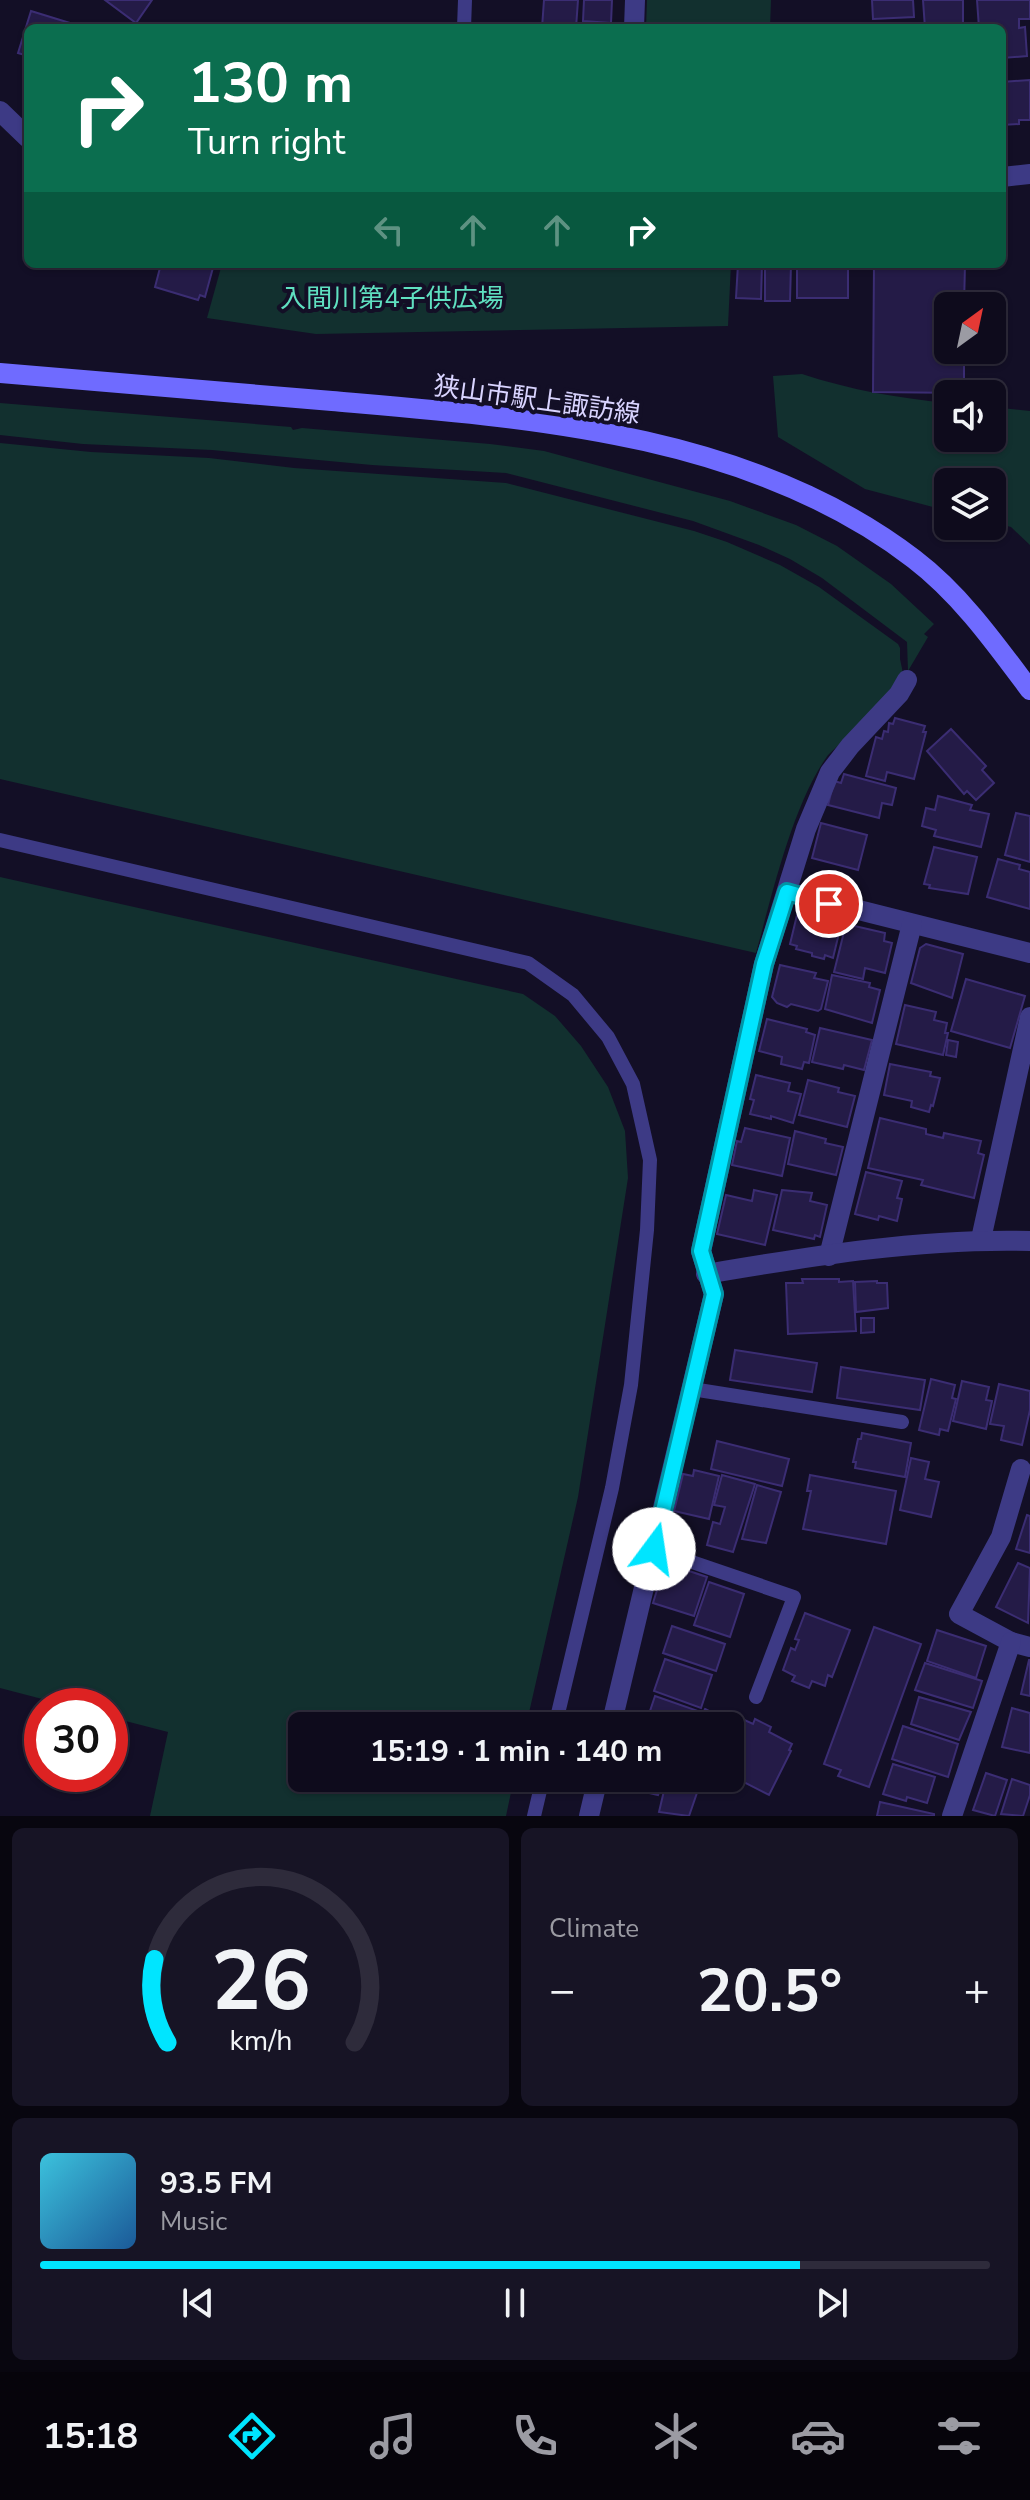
<!DOCTYPE html>
<meta charset="utf-8">
<style>
:root{--surface:#0e0b1c;--page:#171425;--text:#f1f3f6;--muted:#9b9ba3;--line:#2e2b3b;--accent:#00e5ff}
body{margin:0;font-family:"Nunito Sans","Noto Sans JP",sans-serif;background:var(--page);color:var(--text);height:100vh;display:flex;flex-direction:column;font-size:30px;white-space:nowrap}
*{box-sizing:border-box;margin:0}
p{font-size:26px;color:var(--muted)}
.icon{flex:none;width:44px;height:44px;fill:none;stroke:currentColor;stroke-width:2;stroke-linecap:round;stroke-linejoin:round}
.map{position:relative;height:1816px;overflow:hidden}
.details{display:flex;flex-direction:column;gap:12px;padding:12px;background:#08060f;flex:1}
.details>*{flex:none}
.hud{position:absolute;left:24px;top:24px;width:982px;height:244px;border-radius:12px;box-shadow:0 2px 6px #0004,0 0 0 2px var(--line);background:#0b6e4f;color:#fff;overflow:hidden}
.needle{width:52px;rotate:33deg}
.buttons{position:absolute;left:934px;top:292px;display:grid;gap:16px}
.buttons a{display:grid;place-items:center;width:72px;height:72px;border-radius:12px;background:var(--surface);box-shadow:0 2px 6px #0004,0 0 0 2px var(--line);font-size:40px}
.speed{position:absolute;left:24px;top:1688px;display:flex;gap:16px;font-size:40px;font-weight:700;text-align:center}
.speed>*{display:grid;place-content:center;width:104px;height:104px;border-radius:50%;background:var(--surface);box-shadow:0 2px 6px #0004,0 0 0 2px var(--line);line-height:1}
.speed .limit{border:12px solid #d22;background:#fff;color:#111}
.pin{position:absolute;display:grid;place-items:center;width:68px;height:68px;color:#fff;margin:-34px;border:4px solid #fff;border-radius:50%;box-shadow:0 2px 8px #0007}
.me{position:absolute;width:88px;margin:-44px;rotate:14deg;stroke-linejoin:round;filter:drop-shadow(0 0 6px #0008)}
.turn{display:flex;align-items:center;gap:28px;height:168px;padding:0 32px;font-size:36px}
.turn .icon{width:104px;height:104px;stroke-width:2.5}
.turn b{display:block;font-size:56px;line-height:68px}
.lanes{display:flex;align-items:center;height:76px;padding:0 32px;background:#0003;justify-content:center;gap:40px;direction:ltr}
.lanes .off{opacity:.35}
.big{font-size:60px;font-weight:700;line-height:1.1}
.details .card{flex:1;display:flex;flex-direction:column;justify-content:center;gap:12px;min-width:0;padding:0 28px;border-radius:12px;background:var(--page)}
.details .dial{align-items:center;gap:0}
.dial svg{height:208px;overflow:visible;fill:none;stroke:var(--line);stroke-width:7;stroke-linecap:round;text-anchor:middle}
.dial text{fill:var(--text);stroke:none}
.song{display:flex;align-items:center;gap:24px}
.cover{width:96px;height:96px;border-radius:12px;background:linear-gradient(135deg,hsl(190 70% 55%),hsl(210 70% 35%))}
.played{height:8px;border-radius:4px;background:linear-gradient(90deg,var(--accent) 80%,var(--line) 80%)}
.keys{display:flex;justify-content:space-around;direction:ltr}
.heat{display:flex;justify-content:space-between;align-items:center;font-size:44px;direction:ltr}
.details .tiles{flex:1;display:grid;gap:12px;grid-template-columns:1fr 1fr}
.card:last-child{grid-column:span 2}
.trip{position:absolute;left:288px;top:1712px;width:456px;height:80px;border-radius:12px;background:var(--surface);box-shadow:0 2px 6px #0004,0 0 0 2px var(--line);font-weight:700;line-height:80px;text-align:center}
.dock{display:flex;height:128px;justify-content:space-around;align-items:center;background:#06040b;color:var(--muted)}
.dock .icon{width:56px;height:56px}
.dock .current{color:var(--accent)}
.dock b{font-size:36px;color:var(--text)}
.map>svg:first-child{display:block}
</style>
<div class="map">
<svg width="1030" height="1816" viewBox="0 0 1030 1816">
<rect width="100%" height="100%" fill="#130f26"/>
<!-- green -->
<g fill="#12302f">
<path d="M647 0H771L770 28H646Z"/>
<path d="M222 264H731L728 326 316 334 207 318Z"/>
<path d="M802 374C851 390 897 398 948 403V438H992V407L1030 411V545L1011 527 992 522V482H948V511L865 489 778 437 773 376Z"/>
<path d="M0 403 291 427 293 430 302 428 490 444 544 451 730 501 796 525 837 546 891 584 934 624 924 634 928 637 908 671 907 642 822 578 790 559 759 545 693 521 506 473 372 465 212 450 83 444 0 435Z"/>
<path d="M0 443 91 452 209 458 294 468 506 483 694 531 727 542 780 565 819 587 898 644 900 648V659L904 678 894 692 828 755C793 803 772 895 756 953L0 779Z"/>
<path d="M0 877 523 994 555 1016 581 1046 608 1087 625 1131 628 1178 578 1497 526 1726H302V1778H514L506 1816H150L168 1732 110 1717V1706H69L0 1688Z"/>
</g>
<!-- building -->
<g fill="#241b47" stroke="#3b2d73" stroke-width="2">
<path d="M105 0H152L136 23Z"/>
<path d="M544 0H578L576 28H542Z"/>
<path d="M584 0H612L611 23 583 21Z"/>
<path d="M872 0H913L914 17 873 19Z"/>
<path d="M923 0H963V28H925Z"/>
<path d="M977 0H1030V19H1019V28L1025 27 1027 56 1002 58V28H979Z"/>
<path d="M31 11 83 27V28H28V56L18 53Z"/>
<path d="M1030 80V120H1019V124L1002 125V82Z"/>
<path d="M161 264H214L205 297 200 295 198 300 155 287Z"/>
<path d="M738 264H762L761 299 736 298Z"/>
<path d="M765 264H791L790 301H765Z"/>
<rect x="797" y="264" width="51" height="34"/>
<path d="M874 264H965L964 306H948V350H964V393L873 392Z"/>
<path d="M895 718 925 726 923 732H926L914 779 887 772 885 781 866 776 876 737 882 739 884 731 888 732 889 723 893 724Z"/>
<path d="M951 729 986 766 982 770 994 783 976 800 967 791 964 794 927 751Z"/>
<path d="M844 774 896 788 892 805 882 803 879 818 828 805 834 781 841 783Z"/>
<path d="M938 796 972 805 970 810 989 814 981 847 934 836 936 830 922 826 926 808 935 810Z"/>
<path d="M1016 813 1030 816V862L1005 855Z"/>
<path d="M821 823 867 835 858 870 812 858Z"/>
<path d="M934 847 977 857 968 894 929 888 930 885 924 884Z"/>
<path d="M998 859 1020 865 1019 869 1030 872V909L987 897Z"/>
<path d="M803 910 838 918 836 927 840 929 833 958 825 955 824 959 812 956V953L796 949 797 946 790 944 797 915Z"/>
<path d="M846 924 885 933 884 941 892 943 885 973 865 968 863 979 834 972Z"/>
<path d="M926 944 963 954 952 998 911 983 920 948Z"/>
<path d="M780 965 816 973 814 978 828 981 821 1009 818 1011 791 1004 787 1007 777 1003 772 997Z"/>
<path d="M832 975 870 983 869 987 880 990 872 1023 825 1009Z"/>
<path d="M966 979 1025 996 1010 1048 951 1031Z"/>
<path d="M905 1005 936 1012 934 1020 947 1023 945 1033H948L943 1055 896 1044Z"/>
<path d="M767 1019 807 1029 806 1032 815 1035 809 1063 804 1062 802 1069 781 1064 782 1057 759 1051Z"/>
<path d="M820 1028 872 1040 864 1070 844 1065 843 1069 812 1062Z"/>
<path d="M948 1040 958 1042 956 1057 946 1055Z"/>
<path d="M890 1064 931 1072 930 1076 940 1078 933 1106 931 1105 929 1112 911 1107 912 1101 884 1095Z"/>
<path d="M756 1075 790 1083 788 1091 801 1094 793 1123 771 1116V1119L750 1114 754 1100 750 1099Z"/>
<path d="M808 1080 839 1088 838 1092 855 1096 847 1127 799 1115Z"/>
<path d="M880 1118 926 1129V1134L943 1138 944 1133 981 1141 978 1153 984 1155 974 1198 921 1185 923 1180 868 1168Z"/>
<path d="M745 1128 790 1138 782 1176 732 1165 737 1141 741 1142Z"/>
<path d="M795 1131 826 1139 825 1143 843 1147 836 1175 788 1164Z"/>
<path d="M866 1172 902 1181 897 1198 902 1199 897 1221 879 1216 878 1220 855 1214Z"/>
<path d="M754 1190 777 1195 765 1245 717 1234 726 1195 752 1201Z"/>
<path d="M782 1190 812 1193 810 1201 827 1205 820 1237 815 1235 814 1239 773 1230Z"/>
<path d="M802 1279H839V1282L853 1281 856 1331 788 1334 786 1283H803Z"/>
<path d="M877 1281V1283H887L888 1308 856 1312 855 1282Z"/>
<path d="M861 1318H874V1332L861 1333Z"/>
<path d="M735 1350 817 1363 812 1392 730 1380Z"/>
<path d="M841 1367 925 1380 920 1410 837 1398Z"/>
<path d="M931 1379 955 1385 952 1398 956 1399 948 1431 940 1429 939 1435 919 1430Z"/>
<path d="M962 1381 989 1387 986 1400 992 1401 986 1429 953 1421Z"/>
<path d="M999 1384 1030 1391V1410L1022 1445 1001 1440 1004 1426 990 1424Z"/>
<path d="M862 1433 911 1443 905 1477 855 1468 856 1462H853L858 1439H861Z"/>
<path d="M717 1441 789 1459 782 1486 711 1469Z"/>
<path d="M911 1458 929 1462 925 1479 939 1482 931 1517 900 1510Z"/>
<path d="M694 1470 719 1476 709 1519 674 1511 683 1474 693 1476Z"/>
<path d="M722 1475 755 1484 733 1552 707 1545 713 1522 720 1524 725 1507 714 1505Z"/>
<path d="M810 1475 896 1491 886 1544 803 1529 811 1491H807Z"/>
<path d="M757 1485 781 1492 766 1543 742 1539Z"/>
<path d="M1027 1515 1030 1516V1553L1016 1549Z"/>
<path d="M1018 1563 1030 1568 1028 1623 996 1607Z"/>
<path d="M671 1565 707 1577 694 1616 653 1603 661 1577 666 1579Z"/>
<path d="M709 1582 744 1594 730 1637 694 1625Z"/>
<path d="M805 1613 850 1630 832 1677 828 1675 825 1686 812 1681 809 1688 792 1681 795 1676 783 1670 791 1648 795 1650 799 1640 795 1639Z"/>
<path d="M672 1626 725 1644 716 1671 663 1653Z"/>
<path d="M874 1627 921 1644 869 1787 838 1776 841 1770 824 1764Z"/>
<path d="M937 1630 986 1646 976 1678 927 1661Z"/>
<path d="M665 1659 712 1675 701 1708 654 1691Z"/>
<path d="M1029 1660H1030V1696L1021 1694Z"/>
<path d="M925 1663 982 1681 973 1708 915 1690Z"/>
<path d="M655 1696 698 1711 692 1726H652L646 1723Z"/>
<path d="M919 1697 971 1712 959 1740 911 1724Z"/>
<path d="M1012 1708 1030 1713V1753L1002 1747Z"/>
<path d="M705 1709 717 1715 711 1726H697Z"/>
<path d="M729 1713 753 1724 755 1719 771 1727 769 1732 792 1744 789 1750 791 1751 769 1795 730 1775V1726H723Z"/>
<path d="M903 1726 958 1744 948 1777 892 1759Z"/>
<path d="M893 1764 935 1777 927 1803 907 1797 906 1801 883 1794Z"/>
<path d="M986 1773 1007 1780 995 1816 973 1810Z"/>
<path d="M617 1778H665L658 1795 645 1792 646 1789 616 1782Z"/>
<path d="M667 1778H692L690 1785 699 1787 689 1816 659 1812Z"/>
<path d="M1012 1779 1030 1785V1795L1023 1816 1001 1814Z"/>
<path d="M880 1802 934 1814V1816H877Z"/>
</g>
<g fill="none" stroke-linecap="round" stroke-linejoin="round">
<!-- lane -->
<g stroke="#3d3a85" stroke-width="14">
<path d="M464 28 465 0"/>
<path d="M0 840 528 963 573 995 608 1037 633 1084 650 1160 647 1230 631 1385 612 1488 555 1726"/>
<path d="M692 1389 902 1422"/>
<path d="M654 1549 794 1597 756 1697"/>
<path d="M534 1816 543 1778"/>
</g>
<!-- street -->
<g stroke="#3d3a85" stroke-width="20">
<path d="M634 28 635 0"/>
<path d="M0 111 28 138"/>
<path d="M1002 177 1030 174"/>
<path d="M787 892 1030 953"/>
<path d="M981 1239 1030 1017"/>
<path d="M829 1256 912 924"/>
<path d="M706 1274C812 1256 922 1238 1030 1241"/>
<path d="M1021 1469 1001 1537 959 1614 1011 1642 1030 1647"/>
<path d="M611 1726 714 1294 701 1251 764 964 806 829 830 772 850 746 899 694 907 680"/>
<path d="M589 1816 598 1778"/>
<path d="M952 1816 1011 1642"/>
</g>
<!-- secondary -->
<path stroke="#6f6bff" stroke-width="20" d="M0 373C111 382 221 392 332 401 529 418 750 433 914 559 960 594 995 643 1030 690"/>
</g>
<g fill="none" stroke-linecap="round" stroke-linejoin="round">
<defs>
<path id="route" d="M654 1549 714 1294 701 1251 764 964 787 892 829 904"/>
</defs>
<!-- route casing -->
<use href="#route" stroke="#0095a6" stroke-width="20"/>
<!-- route -->
<use href="#route" stroke="#00e5ff" stroke-width="14"/>
</g>
<g text-anchor="middle" dominant-baseline="central" stroke-width="8" stroke-linejoin="round" paint-order="stroke">
<!-- park labels -->
<g font-size="26" fill="#5fe0c0" stroke="#130f26">
<text x="392" y="298">入間川第4子供広場</text>
</g>
<!-- street labels -->
<g font-size="26" fill="#d9d4ff" stroke="#130f26">
<text transform="translate(537 400) rotate(8)">狭山市駅上諏訪線</text>
</g>
</g>
</svg>
<div class="buttons">
<a><svg class="needle" viewBox="-14 -14 28 28"><path d="M0-13l5 13h-10z" fill="#e53935"/><path d="M0 13l5-13h-10z" fill="#9b9ba3"/></svg></a>
<a><svg class="icon" aria-label="sound" viewBox="0 0 24 24"><path d="M4 9h4l5-4v14l-5-4H4zM17 9q2 3 0 6"/></svg></a>
<a><svg class="icon" aria-label="layers" viewBox="0 0 24 24"><path d="M12 4l9 5-9 5-9-5zM3 14l9 5 9-5"/></svg></a>
</div>
<div class="speed"><div class="limit">30</div></div>
<div class="pin" style="left:829px;top:904px;background:#d93025"><svg class="icon" aria-label="arrive" viewBox="0 0 24 24"><path d="M6 21V4h12l-3 4 3 4H6"/></svg></div>
<svg class="me" style="left:654px;top:1549px" viewBox="-20 -20 40 40"><circle r="19" fill="#fff"/><path d="M0-13L10 11 0 6-10 11z" fill="#00e5ff"/></svg>
<div class="trip">15:19 · 1 min · 140 m</div>
<div class="hud">
<div class="turn"><svg class="icon" aria-label="right" viewBox="0 0 24 24"><path d="M7 20v-9h11M14 6l5 5-5 5"/></svg><div><b>130 m</b>Turn right</div></div>
<div class="lanes"><svg class="icon off" aria-label="left" viewBox="0 0 24 24"><path d="M17 20v-9H6M10 6l-5 5 5 5"/></svg><svg class="icon off" aria-label="ahead" viewBox="0 0 24 24"><path d="M12 20V5M6 11l6-6 6 6"/></svg><svg class="icon off" aria-label="ahead" viewBox="0 0 24 24"><path d="M12 20V5M6 11l6-6 6 6"/></svg><svg class="icon" aria-label="right" viewBox="0 0 24 24"><path d="M7 20v-9h11M14 6l5 5-5 5"/></svg></div>
</div>
</div>
<section class="details">
<div class="tiles">
<div class="card dial"><svg viewBox="0 0 100 80">
<path d="M14 69A42 42 0 1 1 86 69"/>
<path d="M14 69A42 42 0 0 1 9 37" stroke="#00e5ff"/>
<text x="50" y="56" font-size="32" font-weight="700">26</text>
<text x="50" y="72" font-size="11">km/h</text>
</svg></div>
<div class="card"><p>Climate</p>
<div class="heat"><a>−</a><b class="big">20.5°</b><a>+</a></div>
</div>
<div class="card">
<div class="song"><i class="cover"></i><div><b>93.5 FM</b><p>Music</p></div></div>
<div class="played"></div>
<div class="keys"><svg class="icon" aria-label="previous" viewBox="0 0 24 24"><path d="M18 5L8 12l10 7zM5 5v14"/></svg><svg class="icon" aria-label="pause" viewBox="0 0 24 24"><path d="M8 5v14M16 5v14"/></svg><svg class="icon" aria-label="next" viewBox="0 0 24 24"><path d="M6 5l10 7-10 7zM19 5v14"/></svg></div>
</div>
</div>
</section>
<nav class="dock">
<b>15:18</b>
<svg class="icon current" aria-label="directions" viewBox="0 0 24 24"><path d="M12 3l9 9-9 9-9-9zM9 14v-3h6M13 9l2 2-2 2"/></svg>
<svg class="icon" aria-label="music" viewBox="0 0 24 24"><path d="M9 18V5l10-2v13"/><circle cx="6" cy="18" r="3"/><circle cx="16" cy="16" r="3"/></svg>
<svg class="icon" aria-label="phone" viewBox="0 0 24 24"><path d="M5 4h4l2 5-3 2q2 4 5 5l2-3 5 2v4C11 20 4 13 5 4z"/></svg>
<svg class="icon" aria-label="climate" viewBox="0 0 24 24"><path d="M12 3v18M4 7l16 10M4 17L20 7"/></svg>
<svg class="icon" aria-label="car" viewBox="0 0 24 24"><path d="M5 17H2v-5l4-1 3-4h7l3 4 3 1v5h-3M9 17h6M6 11h13"/><circle cx="7" cy="17" r="2"/><circle cx="17" cy="17" r="2"/></svg>
<svg class="icon" aria-label="filters" viewBox="0 0 24 24"><path d="M4 7h16M4 17h16"/><circle cx="9" cy="7" r="2"/><circle cx="15" cy="17" r="2"/></svg>
</nav>
